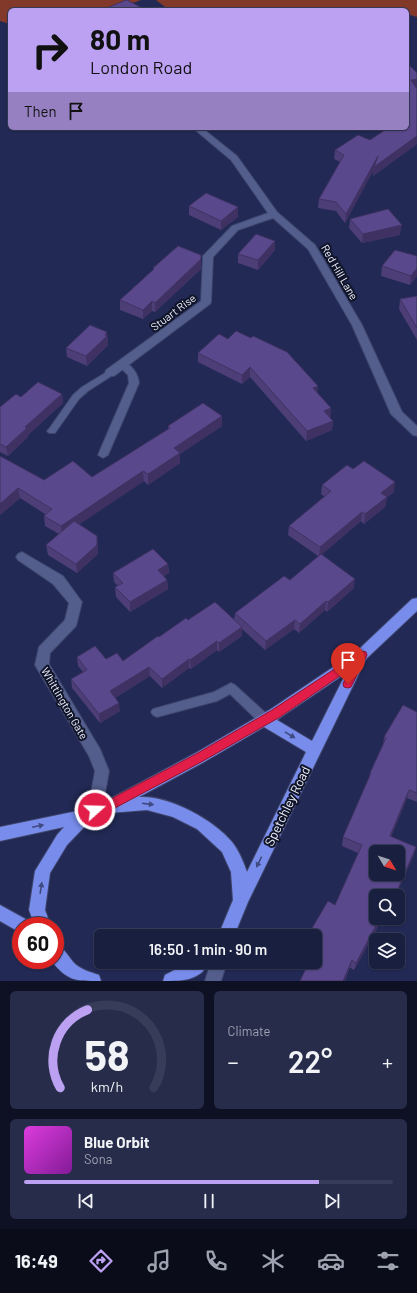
<!DOCTYPE html>
<meta charset="utf-8">
<style>
:root{--surface:#191f3f;--page:#262c4a;--text:#f1f3f6;--muted:#9fa2b0;--line:#373d59;--accent:#bca0f2}
body{margin:0;font-family:Barlow,sans-serif;background:var(--page);color:var(--text);height:100vh;display:flex;flex-direction:column;font-size:15px;white-space:nowrap}
*{box-sizing:border-box;margin:0}
p{font-size:13px;color:var(--muted)}
.icon{flex:none;width:22px;height:22px;fill:none;stroke:currentColor;stroke-width:2;stroke-linecap:round;stroke-linejoin:round}
.map{position:relative;height:981px;overflow:hidden}
.panel{display:flex;flex-direction:column;gap:10px;padding:10px;background:#0e1123;flex:1}
.panel>*{flex:none}
.banner{position:absolute;left:8px;top:8px;width:401px;height:122px;border-radius:6px;box-shadow:0 1px 3px #0004,0 0 0 1px var(--line);background:#bca0f2;color:#111;overflow:hidden}
.needle{width:26px;rotate:129deg}
.buttons{position:absolute;left:369px;top:845px;display:grid;gap:8px}
.buttons a{display:grid;place-items:center;width:36px;height:36px;border-radius:6px;background:var(--surface);box-shadow:0 1px 3px #0004,0 0 0 1px var(--line);font-size:20px}
.speed{position:absolute;left:12px;top:917px;display:flex;gap:8px;font-size:20px;font-weight:700;text-align:center}
.speed>*{display:grid;place-content:center;width:52px;height:52px;border-radius:50%;background:var(--surface);box-shadow:0 1px 3px #0004,0 0 0 1px var(--line);line-height:1}
.speed .limit{border:6px solid #d22;background:#fff;color:#111}
.pin{position:absolute;display:grid;place-items:center;width:34px;height:34px;color:#fff;margin:-41px -17px;border-radius:50% 50% 50% 0;rotate:-45deg;box-shadow:0 0 4px #0007}
.pin .icon{rotate:45deg}
.me{position:absolute;width:44px;margin:-22px;rotate:70deg;stroke-linejoin:round;filter:drop-shadow(0 0 3px #0008)}
.turn{display:flex;align-items:center;gap:14px;height:84px;padding:0 16px;font-size:18px}
.turn .icon{width:52px;height:52px;stroke-width:2.5}
.turn b{display:block;font-size:28px;line-height:34px}
.then{display:flex;align-items:center;height:38px;padding:0 16px;background:#0003;gap:8px;font-size:15px}
.big{font-size:30px;font-weight:600;line-height:1.1}
.panel .tile{flex:1;display:flex;flex-direction:column;justify-content:center;gap:6px;min-width:0;padding:0 14px;border-radius:6px;background:var(--page)}
.panel .dial{align-items:center;gap:0}
.dial svg{height:104px;overflow:visible;fill:none;stroke:var(--line);stroke-width:7;stroke-linecap:round;text-anchor:middle}
.dial text{fill:var(--text);stroke:none}
.song{display:flex;align-items:center;gap:12px}
.cover{width:48px;height:48px;border-radius:6px;background:linear-gradient(135deg,hsl(300 70% 55%),hsl(290 70% 35%))}
.played{height:4px;border-radius:2px;background:linear-gradient(90deg,var(--accent) 80%,var(--line) 80%)}
.keys{display:flex;justify-content:space-around;direction:ltr}
.heat{display:flex;justify-content:space-between;align-items:center;font-size:22px;direction:ltr}
.panel .tiles{flex:1;display:grid;gap:10px;grid-template-columns:1fr 1fr}
.tile:last-child{grid-column:span 2}
.trip{position:absolute;left:94px;top:929px;width:228px;height:40px;border-radius:6px;background:var(--surface);box-shadow:0 1px 3px #0004,0 0 0 1px var(--line);font-weight:600;line-height:40px;text-align:center}
.menu{display:flex;height:64px;justify-content:space-around;align-items:center;background:#0a0c19;color:var(--muted)}
.menu .icon{width:28px;height:28px}
.menu .on{color:var(--accent)}
.menu b{font-size:18px;color:var(--text)}
.map>svg:first-child{display:block}
</style>
<div class="map">
<svg width="417" height="981" viewBox="0 0 417 981">
<rect width="100%" height="100%" fill="#212954"/>
<!-- green -->
<g fill="#83392a">
<path d="M0 0H141L114 10H10V24L0 21Z"/>
<path d="M156 0H417V17L407 14V10H169Z"/>
</g>
<g fill="none" stroke-linecap="round" stroke-linejoin="round">
<defs>
<g id="lane">
<path d="M122 361C131 364 138 373 139 383L108 455 103 458 98 455 129 383 128 375 117 364Z"/>
<path d="M110 370 115 373 113 375 88 391 79 399 55 433H49L47 431 49 429 73 395 82 387Z"/>
<path d="M231 683 235 685 269 716 271 720 269 724 265 725 261 724 230 694 217 701 157 717 153 715 151 712 153 709 214 692Z"/>
</g>
<g id="street">
<path d="M193 128H202L237 156 277 212 315 245 362 325 402 412 417 426V436L413 435 391 414 352 325 308 249 273 218 238 230 213 257 211 302 210 304 114 376H106L105 373 106 370 201 301 203 256 232 226 268 213 231 160Z"/>
<path d="M22 552 63 576 82 602 76 626 50 653 49 664 100 749 109 771 102 810 100 815 95 817 90 815 88 810 95 771 89 756 35 665 39 647 65 620 69 603 53 584 18 560 16 557 18 554Z"/>
<path d="M211 962H227L221 981H205Z"/>
</g>
<g id="primary">
<path d="M417 598V611L366 659 248 902 234 936H218L233 900 231 872 222 852 197 829 173 817 147 810 109 813 99 816 90 821 67 845 50 873 45 910 51 926H35L29 910 35 871 57 835 64 827 0 841V827L82 810 90 805 108 800 194 754 271 709 357 651 412 599ZM346 673 312 741 277 720 281 717ZM264 727 306 752 247 872C244 863 238 849 232 842 213 819 168 795 139 797L204 762Z"/>
<path d="M0 905 29 921 31 926H21V933L0 921Z"/>
<path d="M55 943C64 947 68 957 75 964 82 970 90 972 99 975L101 981C75 981 67 981 51 960H55Z"/>
<path d="M190 962H209C201 981 181 981 163 981L165 975Z"/>
</g>
</defs>
<!-- lane casing -->
<use href="#lane" stroke="#3e456c" stroke-width="2"/>
<!-- street casing -->
<use href="#street" stroke="#3e456c" stroke-width="2"/>
<!-- primary casing -->
<use href="#primary" stroke="#3e456c" stroke-width="2"/>
<!-- lane -->
<use href="#lane" fill="#535e8d" fill-rule="evenodd"/>
<!-- street -->
<use href="#street" fill="#535e8d" fill-rule="evenodd"/>
<!-- primary -->
<use href="#primary" fill="#788ceb" fill-rule="evenodd"/>
</g>
<!-- wall -->
<g fill="#4d3e78">
<path d="M417 73V87H416L417 89V144L373 176V171L345 223 336 211 318 208 319 199 340 162 334 159 335 150 370 140 387 129Z"/>
<path d="M189 206 238 217 221 230 189 215Z"/>
<path d="M350 219 400 235 362 243 349 228Z"/>
<path d="M275 250 258 270 238 263V254Z"/>
<path d="M417 256V276L410 285 381 276 382 266Z"/>
<path d="M153 268 201 269 155 312 152 311 143 319 120 310V300L153 270Z"/>
<path d="M417 296V340L399 309 400 299Z"/>
<path d="M107 332 108 345 87 366 67 357 66 348Z"/>
<path d="M219 334 317 393 331 408 330 418 333 421 332 430 306 441 250 377 242 384 198 362V353Z"/>
<path d="M62 394 63 403 28 435V437L8 456 0 452V407L21 397Z"/>
<path d="M168 426H222L180 454V463L148 485 144 481 79 524 97 536 98 554 77 573 48 555 46 545 59 534 45 526 44 516 45 514 20 498 0 515V456L44 480 92 477 168 429Z"/>
<path d="M353 469 394 492 387 497 385 507 364 524 361 521 322 554 354 588 327 612 325 610 299 633 294 629 265 650 242 629V636L219 652 217 650 191 669 189 668 162 688 150 676 115 698 120 711 100 723 72 688 71 679 83 672 78 666 77 657 123 661 159 637 188 620H234L235 613 290 580 318 556 288 535 289 526 325 497 321 494 322 485Z"/>
<path d="M168 564 169 573 164 576 167 580 168 589 130 612 116 597 115 587 118 586 114 582 113 573Z"/>
<path d="M417 712V802L407 798 391 837 414 855 376 918H387L383 927 379 925 354 970 315 947V936H308V935L335 905 358 853 342 846 343 837 368 781 370 773 383 745 384 737Z"/>
</g>
<!-- shaded-wall -->
<g fill="#3f3262">
<path d="M417 79V87L410 89 411 80Z"/>
<path d="M417 136V144L373 176V171L345 223 346 214 378 156Z"/>
<path d="M238 207V217L221 230V221Z"/>
<path d="M402 225 400 235 362 243 363 234Z"/>
<path d="M275 241V250L258 270V260Z"/>
<path d="M201 255V269L155 312V303Z"/>
<path d="M417 268V276L410 285 411 276Z"/>
<path d="M152 301V311L143 319V310Z"/>
<path d="M107 332 108 345 87 366 86 356Z"/>
<path d="M250 367V377L242 384V375Z"/>
<path d="M318 386 317 395 313 388Z"/>
<path d="M62 394 63 403 28 435V437L8 456 6 447 25 427Z"/>
<path d="M331 408 330 418 324 411Z"/>
<path d="M222 416V426L180 454V463L148 485V474L174 448Z"/>
<path d="M333 421 332 430 306 441 307 431Z"/>
<path d="M143 471 144 481 62 536 61 526Z"/>
<path d="M395 482 394 492 380 503 381 493Z"/>
<path d="M18 488 20 498 0 515V504Z"/>
<path d="M387 497 385 507 364 524 365 514Z"/>
<path d="M362 512 361 521 319 557 320 547Z"/>
<path d="M97 536 98 554 77 573 76 564Z"/>
<path d="M168 564 169 573 158 579V570Z"/>
<path d="M355 579 354 588 327 612 328 602Z"/>
<path d="M167 580 168 589 130 612V602Z"/>
<path d="M326 601 325 610 299 633 300 624Z"/>
<path d="M295 620 294 629 265 650 266 641Z"/>
<path d="M242 627V636L219 652V643Z"/>
<path d="M217 641V650L191 669 190 660Z"/>
<path d="M189 659V668L162 688V679Z"/>
<path d="M149 667 150 676 111 700 110 691Z"/>
<path d="M119 703 120 711 100 723 99 714Z"/>
<path d="M409 790 407 798 388 844 390 836Z"/>
<path d="M416 847 414 855 396 896H395Z"/>
<path d="M380 918 379 925 354 970 356 963Z"/>
<path d="M385 918H387L383 927Z"/>
<path d="M352 960 350 968 345 981H343Z"/>
</g>
<!-- building -->
<g fill="#5a488c" stroke="#3f3262" fill-rule="evenodd">
<path d="M126 0H127L146 10H102Z"/>
<path d="M407 63 417 73V79L411 80 417 89V136L374 167 378 156 346 214 336 202 319 199 344 155 335 150 358 135 370 140 388 128H407Z"/>
<path d="M206 193 238 207 221 221 189 206Z"/>
<path d="M388 209 402 225 363 234 350 219Z"/>
<path d="M256 234 275 241 258 260 238 254Z"/>
<path d="M178 246 201 255V259L155 303 152 301 143 310 120 300 154 269 153 268Z"/>
<path d="M395 250 417 256V268L411 276 382 266Z"/>
<path d="M417 296V328L400 299Z"/>
<path d="M90 325 107 332 105 335 107 336 86 356 66 348Z"/>
<path d="M236 331 251 338 253 336 287 352 318 386 313 388 331 408 324 411 333 421 307 431 250 367 242 375 198 353 219 334 228 339Z"/>
<path d="M38 382 62 394 25 427 27 428 6 447 0 444V407L16 394 21 397Z"/>
<path d="M203 403 222 416 174 448 180 453 148 474 143 471 61 526 44 516 52 509 18 488 0 504V456L44 480 73 461 92 477 170 428 168 426Z"/>
<path d="M364 461 395 482 381 493 387 497 365 514 362 512 320 547 289 526 331 491 322 485 347 465 353 469Z"/>
<path d="M74 521 97 536V545L76 564 46 545Z"/>
<path d="M153 549 168 564 158 570 167 580 130 602 115 587 123 583 113 573Z"/>
<path d="M321 554 355 579 328 602 326 601 300 624 295 620 266 641 235 613 284 576 290 580Z"/>
<path d="M215 602 242 627 219 643 217 641 190 660 189 659 162 679 149 667 110 691 119 703 99 714 71 679 87 670 77 657 95 646 106 659 117 653 123 661 158 636 159 637 186 618 188 620Z"/>
<path d="M403 705 417 712V793L409 790 390 836 416 847 395 896H376V918H380L356 963 352 960 343 981H300L309 962H315V948L318 941 315 939V936H310L308 935 328 901 335 905 362 845 343 837 371 773H370L386 738 384 737ZM376 852H398V874H376Z"/>
</g>
<!-- one-way arrows -->
<defs><path id="oneway-solid" d="M-6-.8H1V-3.2L6.5 0L1 3.2V.8H-6Z"/></defs>
<g fill="#3f4a80">
<use href="#oneway-solid" transform="translate(290 735) rotate(31)"/>
<use href="#oneway-solid" transform="translate(148 804) rotate(7)"/>
<use href="#oneway-solid" transform="translate(38 826) rotate(-12)"/>
<use href="#oneway-solid" transform="translate(259 862) rotate(116)"/>
<use href="#oneway-solid" transform="translate(41 888) rotate(-81)"/>
</g>
<!-- route -->
<path fill="#e11d48" stroke="#92132f" d="M362 651 366 652 367 655 351 687 348 688 344 687 343 684 350 669 280 717 203 761 113 809 95 815 91 814 90 810 91 807 106 802 118 795 196 754 272 710Z"/>
<g text-anchor="middle" dominant-baseline="central" stroke-width="4" stroke-linejoin="round" paint-order="stroke">
<!-- street labels -->
<g font-size="11" fill="#eef1fd" stroke="#101428">
<text transform="translate(340 272) rotate(60)">Red Hill Lane</text>
<text transform="translate(173 312) rotate(-37)">Stuart Rise</text>
<text transform="translate(65 703) rotate(60)">Whittington Gate</text>
</g>
<!-- near-street labels -->
<g font-size="13" fill="#eef1fd" stroke="#101428">
<text transform="translate(287 806) rotate(-64)">Spetchley Road</text>
</g>
</g>
</svg>
<div class="buttons">
<a><svg class="needle" viewBox="-14 -14 28 28"><path d="M0-13l5 13h-10z" fill="#e53935"/><path d="M0 13l5-13h-10z" fill="#9fa2b0"/></svg></a>
<a><svg class="icon" aria-label="search" viewBox="0 0 24 24"><circle cx="10" cy="10" r="6"/><path d="M15 15l6 6"/></svg></a>
<a><svg class="icon" aria-label="layers" viewBox="0 0 24 24"><path d="M12 4l9 5-9 5-9-5zM3 14l9 5 9-5"/></svg></a>
</div>
<div class="speed"><div class="limit">60</div></div>
<div class="pin" style="left:348px;top:684px;background:#d93025"><svg class="icon" aria-label="arrive" viewBox="0 0 24 24"><path d="M6 21V4h12l-3 4 3 4H6"/></svg></div>
<svg class="me" style="left:95px;top:810px" viewBox="-20 -20 40 40"><circle r="17" fill="#e11d48" stroke="#fff" stroke-width="3"/><path d="M0-11L8 9 0 5-8 9z" fill="#fff"/></svg>
<div class="trip">16:50 · 1 min · 90 m</div>
<div class="banner">
<div class="turn"><svg class="icon" aria-label="right" viewBox="0 0 24 24"><path d="M7 20v-9h11M14 6l5 5-5 5"/></svg><div><b>80 m</b>London Road</div></div>
<div class="then">Then<svg class="icon" aria-label="arrive" viewBox="0 0 24 24"><path d="M6 21V4h12l-3 4 3 4H6"/></svg></div>
</div>
</div>
<section class="panel">
<div class="tiles">
<div class="tile dial"><svg viewBox="0 0 100 80">
<path d="M14 69A42 42 0 1 1 86 69"/>
<path d="M14 69A42 42 0 0 1 35 9" stroke="#bca0f2"/>
<text x="50" y="56" font-size="32" font-weight="700">58</text>
<text x="50" y="72" font-size="11">km/h</text>
</svg></div>
<div class="tile"><p>Climate</p>
<div class="heat"><a>−</a><b class="big">22°</b><a>+</a></div>
</div>
<div class="tile">
<div class="song"><i class="cover"></i><div><b>Blue Orbit</b><p>Sona</p></div></div>
<div class="played"></div>
<div class="keys"><svg class="icon" aria-label="previous" viewBox="0 0 24 24"><path d="M18 5L8 12l10 7zM5 5v14"/></svg><svg class="icon" aria-label="pause" viewBox="0 0 24 24"><path d="M8 5v14M16 5v14"/></svg><svg class="icon" aria-label="next" viewBox="0 0 24 24"><path d="M6 5l10 7-10 7zM19 5v14"/></svg></div>
</div>
</div>
</section>
<nav class="menu">
<b>16:49</b>
<svg class="icon on" aria-label="directions" viewBox="0 0 24 24"><path d="M12 3l9 9-9 9-9-9zM9 14v-3h6M13 9l2 2-2 2"/></svg>
<svg class="icon" aria-label="music" viewBox="0 0 24 24"><path d="M9 18V5l10-2v13"/><circle cx="6" cy="18" r="3"/><circle cx="16" cy="16" r="3"/></svg>
<svg class="icon" aria-label="phone" viewBox="0 0 24 24"><path d="M5 4h4l2 5-3 2q2 4 5 5l2-3 5 2v4C11 20 4 13 5 4z"/></svg>
<svg class="icon" aria-label="climate" viewBox="0 0 24 24"><path d="M12 3v18M4 7l16 10M4 17L20 7"/></svg>
<svg class="icon" aria-label="car" viewBox="0 0 24 24"><path d="M5 17H2v-5l4-1 3-4h7l3 4 3 1v5h-3M9 17h6M6 11h13"/><circle cx="7" cy="17" r="2"/><circle cx="17" cy="17" r="2"/></svg>
<svg class="icon" aria-label="filters" viewBox="0 0 24 24"><path d="M4 7h16M4 17h16"/><circle cx="9" cy="7" r="2"/><circle cx="15" cy="17" r="2"/></svg>
</nav>
